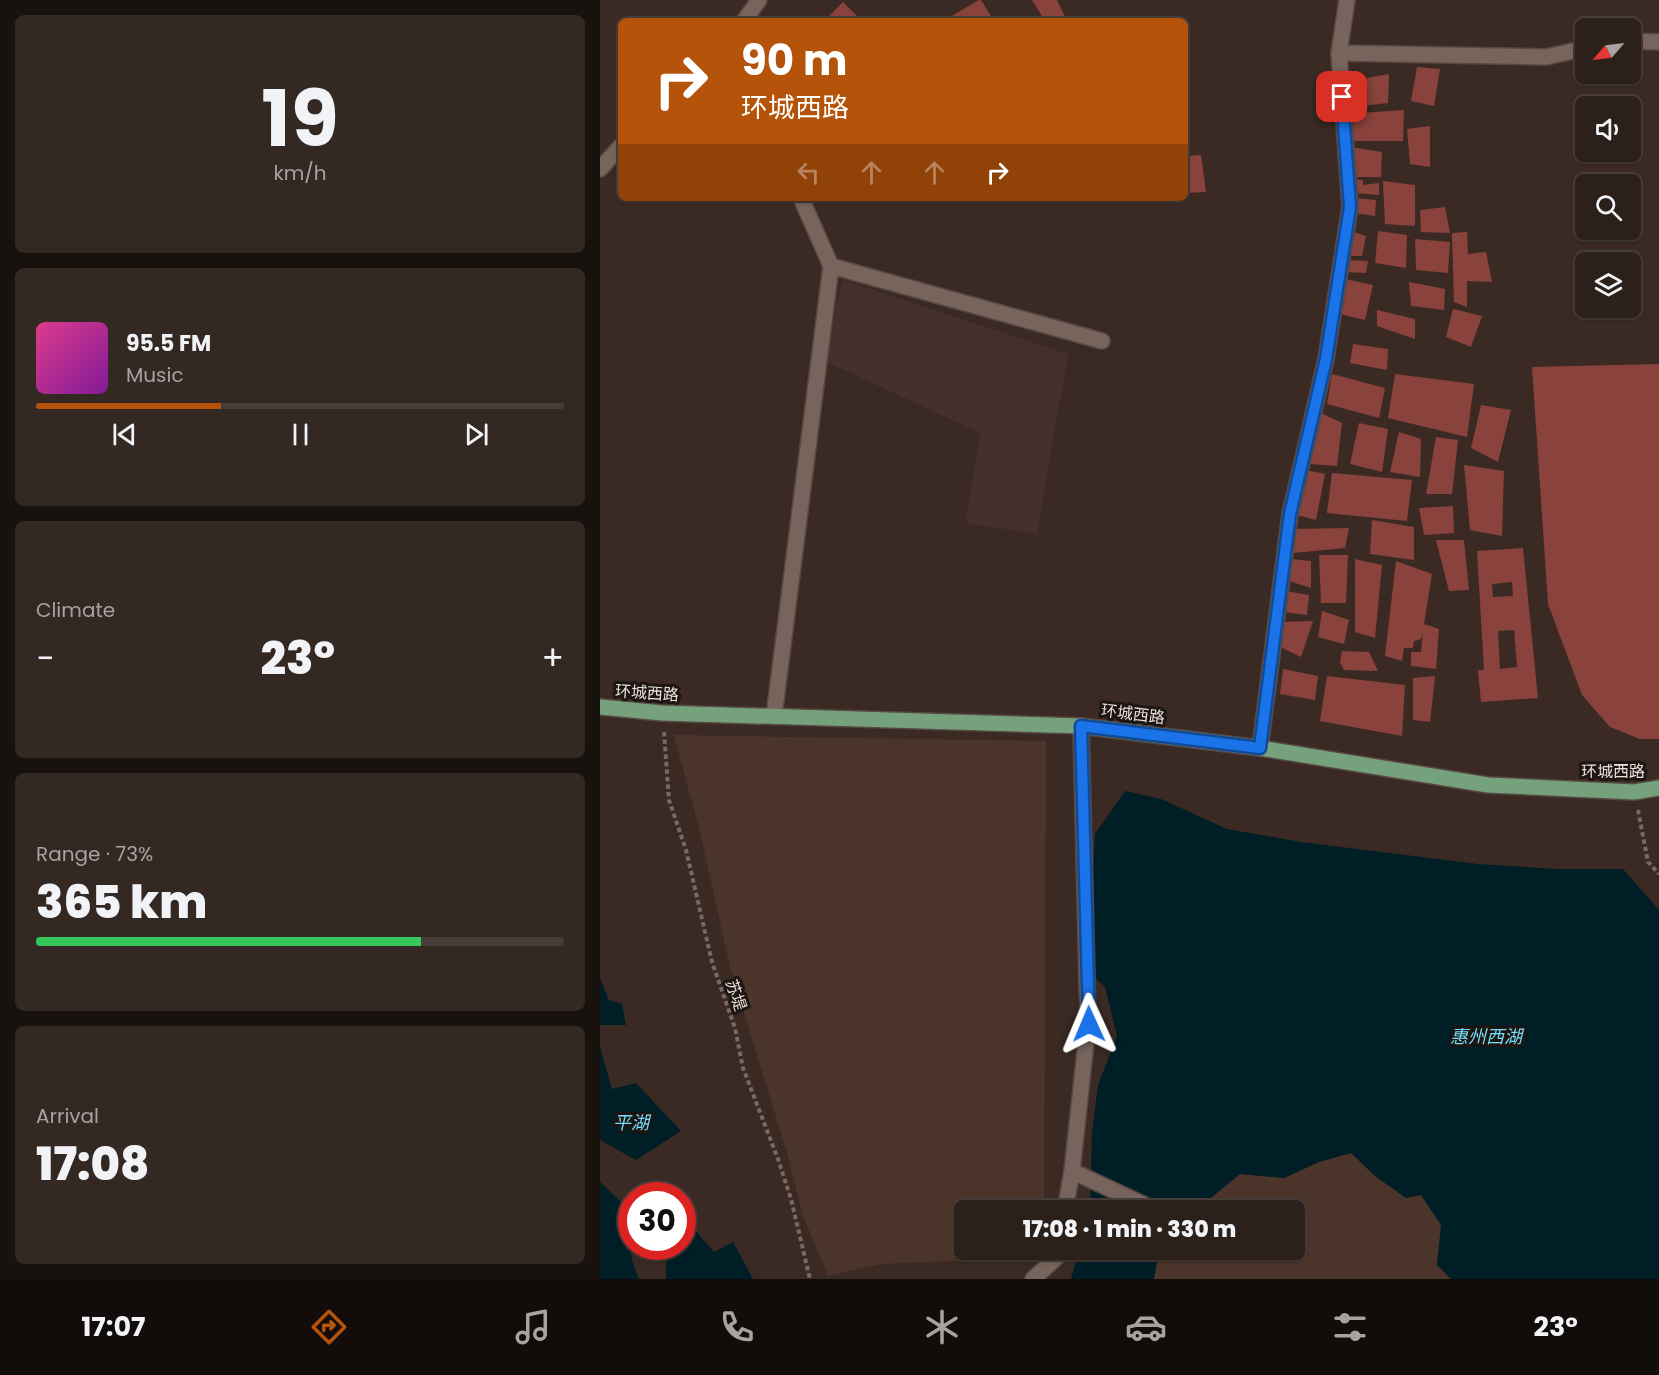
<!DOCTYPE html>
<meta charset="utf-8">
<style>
:root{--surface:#2c201a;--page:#342823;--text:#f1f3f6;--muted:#a6a3a2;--line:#483e39;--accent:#b45309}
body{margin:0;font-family:Poppins,"Noto Sans SC",sans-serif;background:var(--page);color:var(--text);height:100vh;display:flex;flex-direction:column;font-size:22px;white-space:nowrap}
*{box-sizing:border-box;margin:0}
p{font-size:20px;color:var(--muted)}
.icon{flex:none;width:33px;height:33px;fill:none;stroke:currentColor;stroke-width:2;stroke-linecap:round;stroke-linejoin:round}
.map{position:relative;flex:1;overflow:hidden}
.panel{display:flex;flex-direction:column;gap:15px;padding:15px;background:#18120e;width:600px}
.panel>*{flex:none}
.guide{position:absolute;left:18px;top:18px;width:570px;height:183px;border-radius:9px;box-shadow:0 2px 4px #0004,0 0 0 2px var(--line);background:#b45309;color:#fff;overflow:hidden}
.needle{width:39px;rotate:242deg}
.controls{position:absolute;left:975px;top:18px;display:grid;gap:12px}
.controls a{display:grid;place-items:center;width:66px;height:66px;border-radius:9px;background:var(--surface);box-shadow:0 2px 4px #0004,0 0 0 2px var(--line);font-size:30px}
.speed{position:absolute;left:18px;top:1182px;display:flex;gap:12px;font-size:30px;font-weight:700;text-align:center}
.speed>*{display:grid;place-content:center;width:78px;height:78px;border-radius:50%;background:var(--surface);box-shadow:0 2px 4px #0004,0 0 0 2px var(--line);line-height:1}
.speed .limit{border:9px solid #d22;background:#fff;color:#111}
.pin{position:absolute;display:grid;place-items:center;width:51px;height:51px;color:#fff;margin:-26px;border-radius:12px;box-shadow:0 3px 9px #0006}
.me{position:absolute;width:66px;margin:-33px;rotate:359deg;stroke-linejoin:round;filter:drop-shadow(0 0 4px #0008)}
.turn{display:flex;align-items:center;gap:21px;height:126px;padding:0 24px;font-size:27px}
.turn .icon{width:78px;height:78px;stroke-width:2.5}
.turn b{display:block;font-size:42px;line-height:51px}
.lanes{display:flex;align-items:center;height:57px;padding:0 24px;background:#0003;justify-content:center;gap:30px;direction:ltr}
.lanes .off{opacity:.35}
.big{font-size:45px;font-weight:800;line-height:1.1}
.panel .tile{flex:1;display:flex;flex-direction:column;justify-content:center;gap:9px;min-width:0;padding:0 21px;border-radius:9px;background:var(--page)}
.panel .dial{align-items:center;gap:0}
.dial b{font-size:78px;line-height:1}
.song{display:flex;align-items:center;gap:18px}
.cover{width:72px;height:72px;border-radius:9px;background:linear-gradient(135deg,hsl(330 70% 55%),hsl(290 70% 35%))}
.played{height:6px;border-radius:3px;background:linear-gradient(90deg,var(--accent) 35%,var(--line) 35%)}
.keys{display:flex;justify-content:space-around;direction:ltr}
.heat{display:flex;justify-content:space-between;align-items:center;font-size:33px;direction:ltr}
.charge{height:9px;border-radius:4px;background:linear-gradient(90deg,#34c759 73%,var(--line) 0)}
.trip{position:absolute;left:354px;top:1200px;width:351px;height:60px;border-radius:9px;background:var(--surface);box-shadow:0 2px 4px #0004,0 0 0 2px var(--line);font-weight:800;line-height:60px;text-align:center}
.dock{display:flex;height:96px;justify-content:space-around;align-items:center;background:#120d0a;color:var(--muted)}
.dock .icon{width:42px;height:42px}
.dock .current{color:var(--accent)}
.dock b{font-size:27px;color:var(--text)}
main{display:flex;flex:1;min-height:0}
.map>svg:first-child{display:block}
</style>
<main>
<section class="panel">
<div class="tile dial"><b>19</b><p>km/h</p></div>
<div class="tile">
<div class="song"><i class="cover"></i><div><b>95.5 FM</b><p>Music</p></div></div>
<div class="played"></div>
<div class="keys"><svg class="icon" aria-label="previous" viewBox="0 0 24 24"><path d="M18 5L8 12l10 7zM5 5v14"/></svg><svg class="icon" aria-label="pause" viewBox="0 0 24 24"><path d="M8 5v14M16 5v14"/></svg><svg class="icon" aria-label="next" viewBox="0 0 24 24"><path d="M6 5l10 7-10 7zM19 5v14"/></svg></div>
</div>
<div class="tile"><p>Climate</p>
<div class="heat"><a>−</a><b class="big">23°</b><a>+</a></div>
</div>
<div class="tile"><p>Range · 73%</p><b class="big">365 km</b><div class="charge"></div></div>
<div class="tile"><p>Arrival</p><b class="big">17:08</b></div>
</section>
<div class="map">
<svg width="1059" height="1279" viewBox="0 0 1059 1279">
<rect width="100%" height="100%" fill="#3b2a23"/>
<!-- built -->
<g fill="#4b352b">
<path d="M74 735 446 741 444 1210H364V1250H400L378 1260 280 1264 228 1276 203 1216 188 1156 130 967 100 832Z"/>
<path d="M751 1153 775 1176 806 1198 820 1194 841 1225 838 1265 851 1279H554L559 1250H694V1210H596L640 1174 684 1178 719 1162Z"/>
</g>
<!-- education -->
<path fill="#44302f" d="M243 280 468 354 437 534 366 523 380 433 223 360Z"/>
<!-- water -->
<g fill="#001e26">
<path d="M525 791 561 799 627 829 701 842 878 864 957 869H1023L1059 910V1279H851L837 1265 841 1225 821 1195 806 1198 775 1176 751 1153 719 1162 684 1178 640 1174 596 1210H490L492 1133 498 1085 517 1036 505 987 488 971 495 834Z"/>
<path d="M0 978 9 1000 22 1004 26 1025H0Z"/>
<path d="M0 1047 12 1089 36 1083 81 1131 36 1160 0 1140Z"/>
<path d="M0 1182 23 1204 32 1260 39 1279H0Z"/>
<path d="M83 1216 114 1252 133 1242 153 1279H66V1257L63 1247 82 1246Z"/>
<path d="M479 1250H559L554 1279H471Z"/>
</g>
<!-- building -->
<g fill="#8a423c" fill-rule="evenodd">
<path d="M379 0H381L394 21H343Z"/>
<path d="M432 0H457L465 17 457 21H445Z"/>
<path d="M243 2 262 21H224Z"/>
<path d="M817 67 840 69 834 106 811 101Z"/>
<path d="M789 74 788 103 752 107 749 81Z"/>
<path d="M804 110 803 141H750L746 114Z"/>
<path d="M585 115 590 134 585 135Z"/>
<path d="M830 126V167L810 164 807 129Z"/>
<path d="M750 147 782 152 781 177H753Z"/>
<path d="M601 155 606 192 585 193V156Z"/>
<path d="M751 179 763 180V185L779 183V195L754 193Z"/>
<path d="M783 181 815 185V226L785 224Z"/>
<path d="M754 198 776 200 775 216 754 213Z"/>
<path d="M845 207 850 233 821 232 820 210Z"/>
<path d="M751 231 766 236 762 256H749Z"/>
<path d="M778 231 807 235 806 268 775 263Z"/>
<path d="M867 232 868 254 886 252 892 282 867 281V307L854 302 852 233Z"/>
<path d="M815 239 850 242 848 273 816 270Z"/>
<path d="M745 260 768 261 766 273 745 272Z"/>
<path d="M745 279 773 285 765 320 740 314Z"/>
<path d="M809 282 845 289 844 310 811 306Z"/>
<path d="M853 309 882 316 871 347 846 337Z"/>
<path d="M777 310 815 319V339L777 326Z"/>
<path d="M753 344 788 349 787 370 750 363Z"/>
<path d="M1059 364V739H1040L1010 727 982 695 948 604 932 367Z"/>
<path d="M732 374 785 388 779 418 727 404Z"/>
<path d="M795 374 874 384 867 437 788 418Z"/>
<path d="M881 405 911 410 898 462 871 448Z"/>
<path d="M721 413 742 423 737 466 710 464Z"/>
<path d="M759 423 788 429 782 472 750 464Z"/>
<path d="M799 432 821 439 820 477 790 472Z"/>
<path d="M836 437 858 440 852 494H826Z"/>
<path d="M864 465 904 471 902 536 870 530Z"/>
<path d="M706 470 725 474 716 520 697 515Z"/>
<path d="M732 473 812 480 807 521 727 513Z"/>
<path d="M853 506 854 533 824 535 819 508Z"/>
<path d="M772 520 814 527V560L770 554Z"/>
<path d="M749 528 745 548 693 553V529Z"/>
<path d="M836 540H864L869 590 849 591Z"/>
<path d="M923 548 938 698 881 702 878 670H884L877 551ZM912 582 913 596 893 597 892 584ZM914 630 917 667 900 669 898 631Z"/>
<path d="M719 555H748L746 603H721Z"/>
<path d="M691 559 711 561V588L689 581Z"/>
<path d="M755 559 782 565 775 638 755 632Z"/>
<path d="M796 561 832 574 824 624 839 629 836 669 811 666V652H821L823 631 821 639 814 641 813 648H804L802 661 785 656Z"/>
<path d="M685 591 709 595 707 615 683 612Z"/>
<path d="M722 611 749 620 744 644 718 637Z"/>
<path d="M713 621 701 657 682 648 683 622Z"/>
<path d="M742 651 769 652 778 671 744 670 740 662Z"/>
<path d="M683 669 718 676 715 700 680 694Z"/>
<path d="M727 676 805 685 802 736 720 721Z"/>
<path d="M835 676 830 722 813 720V678Z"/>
</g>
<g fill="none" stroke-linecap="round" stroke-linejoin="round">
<defs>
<g id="minor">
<path d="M747 0 739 53 946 57 986 48"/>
<path d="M144 21 159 0"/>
<path d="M1030 41 1059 42"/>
<path d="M0 169 21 146"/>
<path d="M231 266 502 341"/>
<path d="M174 716 231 266 201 198"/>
<path d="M660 748 690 514 726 359 750 207 739 53"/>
<path d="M472 1171 555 1210"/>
<path d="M465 1210 472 1171 488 1024 481 726"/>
<path d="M433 1279 457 1257 459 1250"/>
</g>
<path id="major" d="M0 707 62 713 481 726 660 748 888 785 1034 792 1059 788"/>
</defs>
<!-- minor casing -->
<use href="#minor" stroke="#564842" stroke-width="18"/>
<!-- major casing -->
<use href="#major" stroke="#564842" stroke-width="18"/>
<!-- path -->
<g stroke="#786963" stroke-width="4" stroke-dasharray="4.5 3" stroke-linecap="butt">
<path d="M64 732 69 800 86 850 112 962 135 1028 143 1068 178 1159 191 1199 210 1279"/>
<path d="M1038 810 1048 862 1059 874"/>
</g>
<!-- minor -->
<use href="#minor" stroke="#77645c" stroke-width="15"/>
<!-- major -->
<use href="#major" stroke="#75a27c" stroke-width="15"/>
</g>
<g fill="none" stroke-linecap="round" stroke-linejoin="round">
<defs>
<path id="route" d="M489 1024 481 726 660 748 690 514 726 359 750 207 742 97"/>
</defs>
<!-- route casing -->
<use href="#route" stroke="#114b97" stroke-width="15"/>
<!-- route -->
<use href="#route" stroke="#1a73e8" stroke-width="10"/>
</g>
<g text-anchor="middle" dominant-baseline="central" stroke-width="6" stroke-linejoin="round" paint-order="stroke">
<!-- street labels -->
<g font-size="16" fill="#ece0dc" stroke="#1c1512">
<text transform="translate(47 693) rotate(4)">环城西路</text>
<text transform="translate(533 714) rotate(7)">环城西路</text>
<text x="1013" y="771">环城西路</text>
<text transform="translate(136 995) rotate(71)">苏堤</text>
</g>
<!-- water labels -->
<g font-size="18" font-style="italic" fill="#76defa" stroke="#1c1512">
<text x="886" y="1036">惠州西湖</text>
<text x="31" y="1122">平湖</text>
</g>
</g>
</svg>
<div class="controls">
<a><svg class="needle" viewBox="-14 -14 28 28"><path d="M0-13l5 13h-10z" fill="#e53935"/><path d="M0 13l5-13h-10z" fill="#a6a3a2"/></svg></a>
<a><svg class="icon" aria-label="sound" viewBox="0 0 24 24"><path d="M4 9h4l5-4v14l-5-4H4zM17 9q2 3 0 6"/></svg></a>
<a><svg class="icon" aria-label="search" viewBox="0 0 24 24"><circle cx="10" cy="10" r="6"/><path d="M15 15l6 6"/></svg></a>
<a><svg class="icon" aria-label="layers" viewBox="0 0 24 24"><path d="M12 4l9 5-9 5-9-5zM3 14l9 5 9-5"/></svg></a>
</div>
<div class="speed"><div class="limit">30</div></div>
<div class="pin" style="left:742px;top:97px;background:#d93025"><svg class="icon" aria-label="arrive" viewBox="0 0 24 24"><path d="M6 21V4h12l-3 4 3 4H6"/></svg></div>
<svg class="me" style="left:489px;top:1024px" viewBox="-20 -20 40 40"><path d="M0-17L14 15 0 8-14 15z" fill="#1a73e8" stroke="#fff" stroke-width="4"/></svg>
<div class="trip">17:08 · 1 min · 330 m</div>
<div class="guide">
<div class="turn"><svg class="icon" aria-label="right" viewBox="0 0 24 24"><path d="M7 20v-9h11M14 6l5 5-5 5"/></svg><div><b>90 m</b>环城西路</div></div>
<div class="lanes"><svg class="icon off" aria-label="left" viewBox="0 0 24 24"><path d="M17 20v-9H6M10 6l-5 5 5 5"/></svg><svg class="icon off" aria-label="ahead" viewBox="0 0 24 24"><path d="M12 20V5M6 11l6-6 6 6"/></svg><svg class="icon off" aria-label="ahead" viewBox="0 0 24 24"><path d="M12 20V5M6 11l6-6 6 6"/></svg><svg class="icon" aria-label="right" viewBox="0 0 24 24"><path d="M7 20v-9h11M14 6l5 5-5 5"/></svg></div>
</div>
</div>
</main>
<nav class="dock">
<b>17:07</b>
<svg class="icon current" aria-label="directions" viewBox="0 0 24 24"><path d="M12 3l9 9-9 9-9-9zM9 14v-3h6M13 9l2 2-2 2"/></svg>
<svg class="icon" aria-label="music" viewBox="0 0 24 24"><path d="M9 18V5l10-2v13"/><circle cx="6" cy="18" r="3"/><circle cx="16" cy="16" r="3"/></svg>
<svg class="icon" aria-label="phone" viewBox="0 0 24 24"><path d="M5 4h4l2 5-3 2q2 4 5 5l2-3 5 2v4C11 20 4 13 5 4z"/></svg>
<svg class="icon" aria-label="climate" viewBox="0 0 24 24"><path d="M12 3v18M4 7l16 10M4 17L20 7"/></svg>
<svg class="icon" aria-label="car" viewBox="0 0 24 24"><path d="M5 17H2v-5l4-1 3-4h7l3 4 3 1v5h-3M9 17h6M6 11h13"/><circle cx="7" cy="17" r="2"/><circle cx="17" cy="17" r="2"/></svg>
<svg class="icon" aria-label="filters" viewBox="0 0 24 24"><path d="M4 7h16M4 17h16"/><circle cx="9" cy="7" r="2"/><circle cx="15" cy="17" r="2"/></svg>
<b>23°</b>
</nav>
